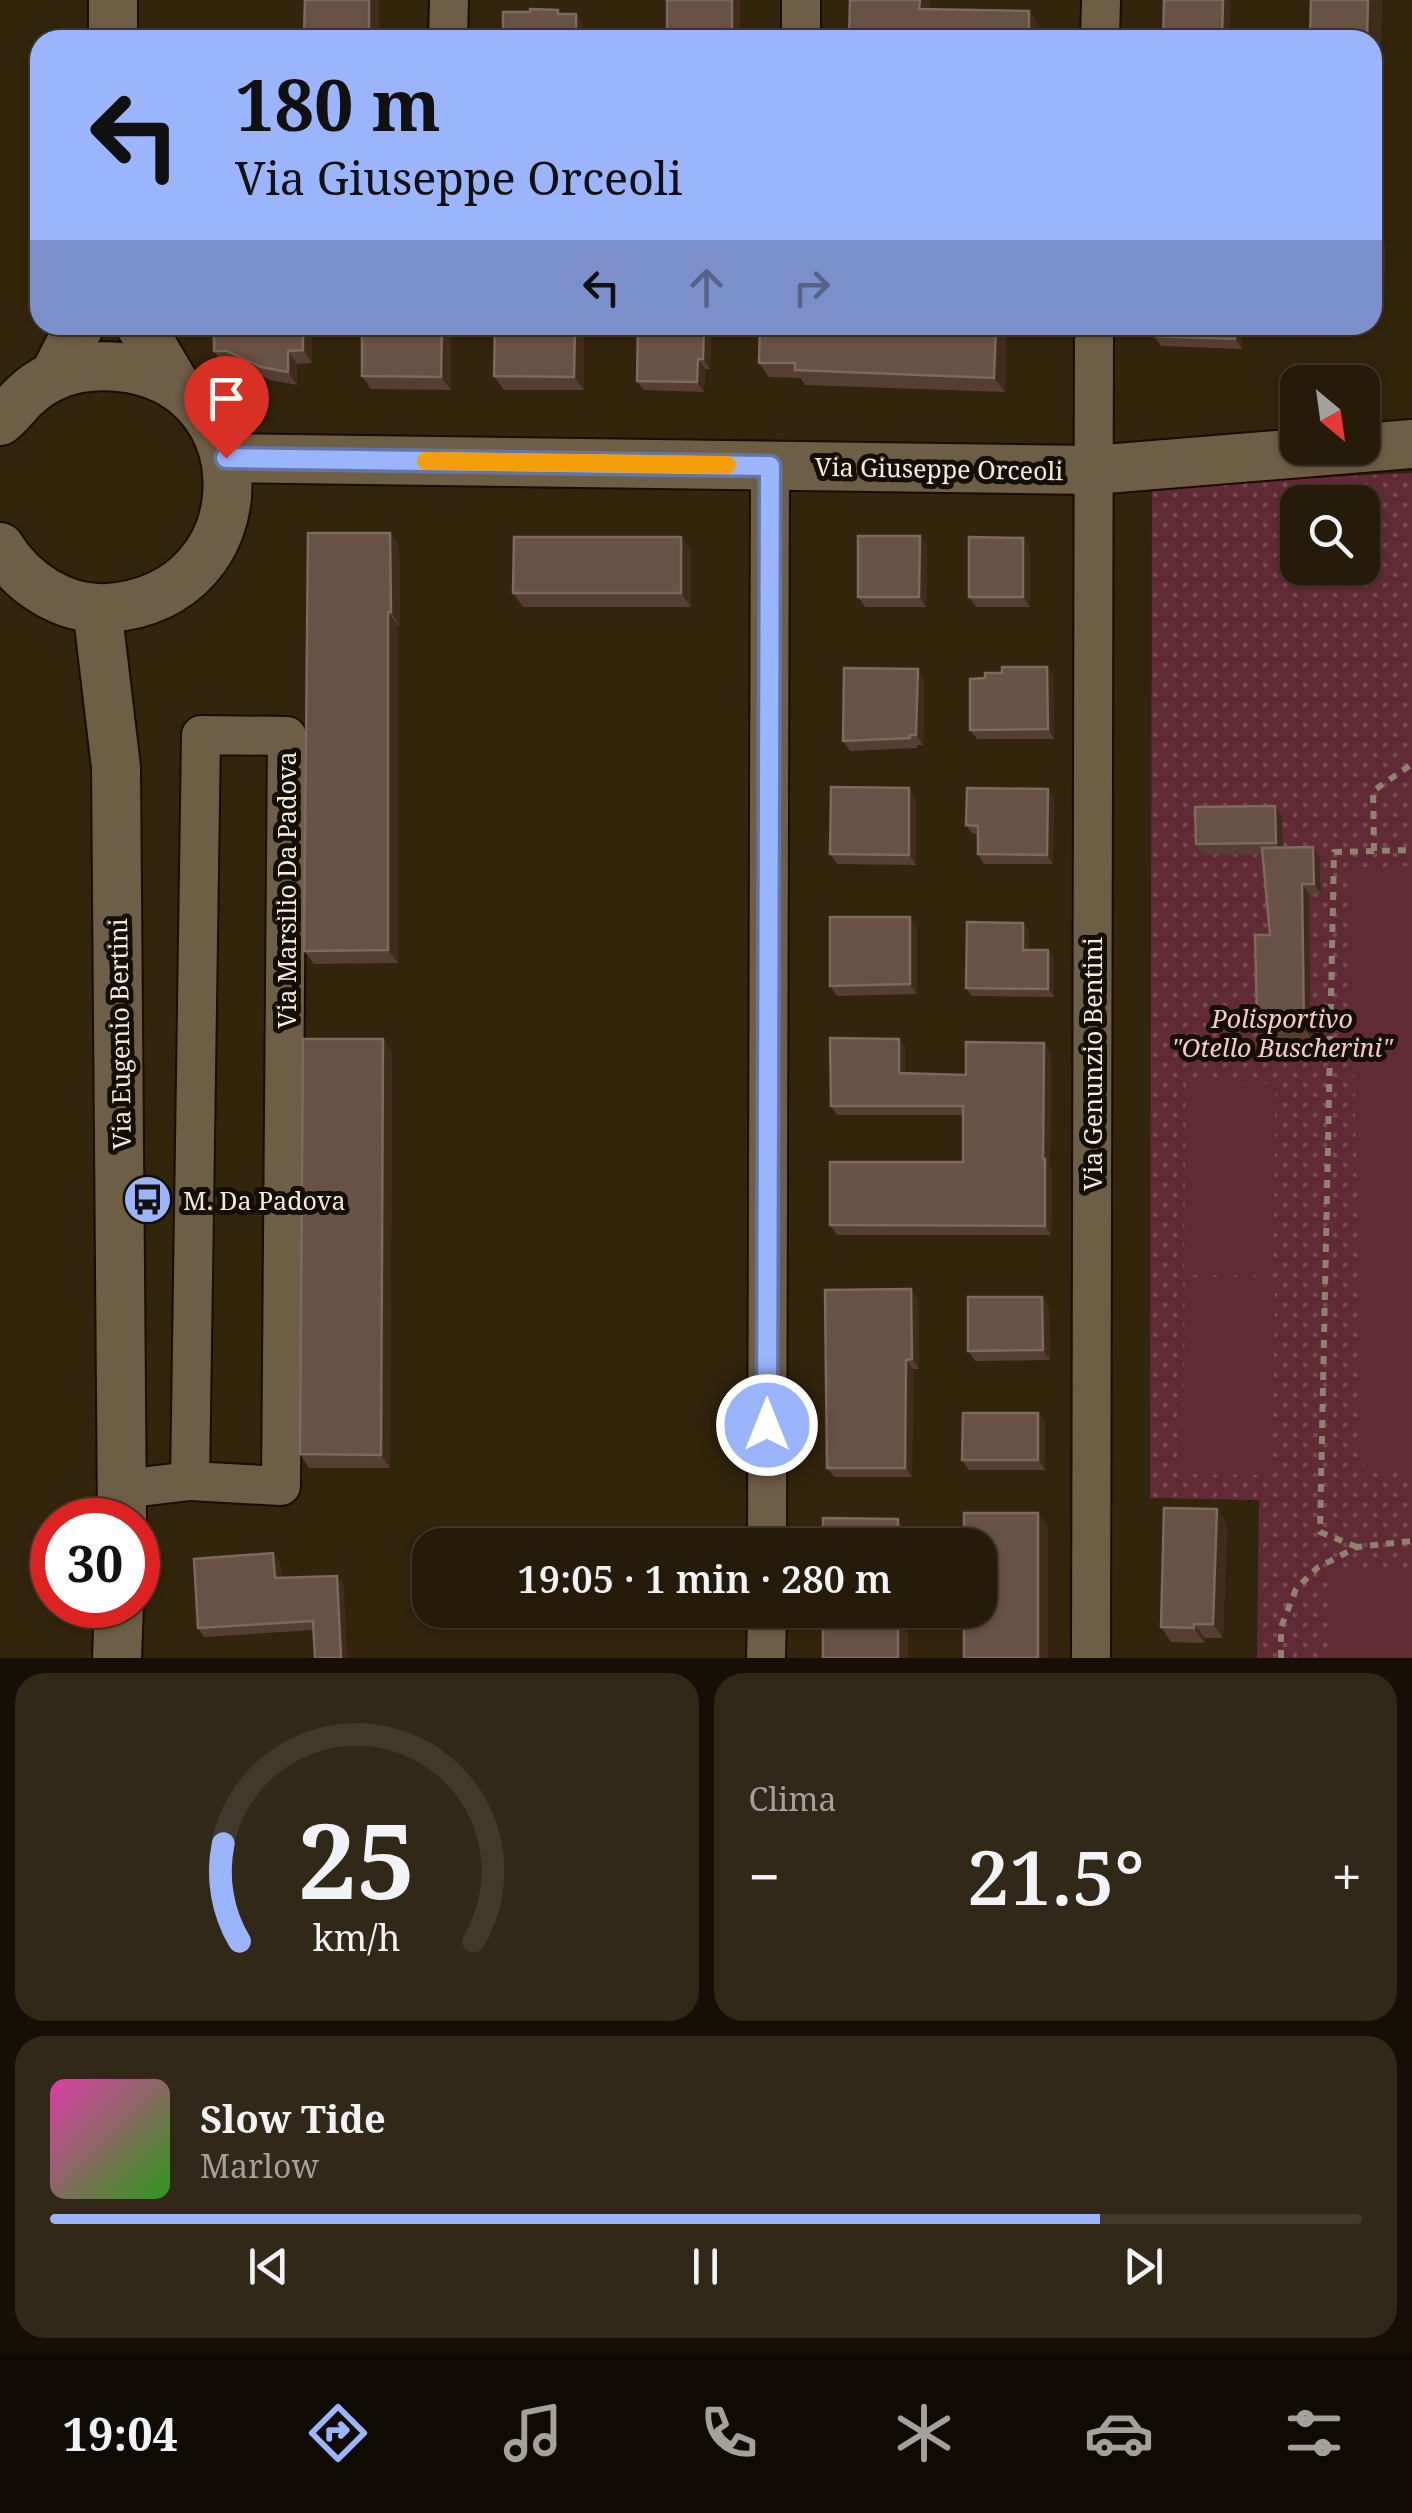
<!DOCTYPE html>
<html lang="it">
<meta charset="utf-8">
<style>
:root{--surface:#261b09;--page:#322817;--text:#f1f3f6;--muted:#a4a19c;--line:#42392a;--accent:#9ab5fd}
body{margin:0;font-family:"Noto Serif",serif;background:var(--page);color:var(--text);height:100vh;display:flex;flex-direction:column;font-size:38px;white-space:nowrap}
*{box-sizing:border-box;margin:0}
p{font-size:32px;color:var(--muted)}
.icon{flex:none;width:55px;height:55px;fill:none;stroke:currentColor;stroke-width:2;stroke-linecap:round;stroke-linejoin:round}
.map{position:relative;height:1658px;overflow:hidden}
.panel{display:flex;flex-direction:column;gap:15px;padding:15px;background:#150f05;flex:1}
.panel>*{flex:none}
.guide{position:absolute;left:30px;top:30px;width:1352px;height:305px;border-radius:30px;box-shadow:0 2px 8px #0004,0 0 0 2px var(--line);background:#9ab5fd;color:#111;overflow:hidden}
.needle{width:65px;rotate:151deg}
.controls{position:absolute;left:1280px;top:365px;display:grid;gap:20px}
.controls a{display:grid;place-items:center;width:100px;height:100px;border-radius:20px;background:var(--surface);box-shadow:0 2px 8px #0004,0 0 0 2px var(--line);font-size:50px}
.speed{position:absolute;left:30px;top:1498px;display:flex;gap:20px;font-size:50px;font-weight:700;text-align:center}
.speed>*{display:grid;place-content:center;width:130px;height:130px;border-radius:50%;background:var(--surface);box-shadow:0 2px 8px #0004,0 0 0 2px var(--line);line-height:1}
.speed .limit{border:15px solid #d22;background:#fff;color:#111}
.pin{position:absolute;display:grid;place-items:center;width:85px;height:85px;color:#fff;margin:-102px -42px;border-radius:50% 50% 50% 0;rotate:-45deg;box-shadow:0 0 10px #0007}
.pin .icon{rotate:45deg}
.me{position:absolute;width:110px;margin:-55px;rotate:0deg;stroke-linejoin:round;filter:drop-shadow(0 0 8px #0008)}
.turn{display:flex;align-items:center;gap:35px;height:210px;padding:0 40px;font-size:45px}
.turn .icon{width:130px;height:130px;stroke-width:2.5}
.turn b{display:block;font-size:70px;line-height:85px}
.lanes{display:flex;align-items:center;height:95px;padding:0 40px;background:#0003;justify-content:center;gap:50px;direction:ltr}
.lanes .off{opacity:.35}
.big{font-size:75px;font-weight:600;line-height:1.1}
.panel .card{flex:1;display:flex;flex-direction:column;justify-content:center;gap:15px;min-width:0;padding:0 35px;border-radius:30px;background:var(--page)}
.panel .dial{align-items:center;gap:0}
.dial svg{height:260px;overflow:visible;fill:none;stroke:var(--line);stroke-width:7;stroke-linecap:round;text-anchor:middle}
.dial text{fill:var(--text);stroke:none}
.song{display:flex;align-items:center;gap:30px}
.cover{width:120px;height:120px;border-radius:15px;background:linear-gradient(135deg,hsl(320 70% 55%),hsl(110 70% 35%))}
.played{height:10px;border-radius:5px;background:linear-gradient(90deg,var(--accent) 80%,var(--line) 80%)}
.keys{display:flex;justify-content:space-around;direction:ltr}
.heat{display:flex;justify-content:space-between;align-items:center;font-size:55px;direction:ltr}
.panel .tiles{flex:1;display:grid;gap:15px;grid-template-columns:1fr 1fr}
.card:last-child{grid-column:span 2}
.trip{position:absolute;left:412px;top:1528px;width:585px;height:100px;border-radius:30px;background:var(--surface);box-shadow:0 2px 8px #0004,0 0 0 2px var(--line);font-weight:600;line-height:100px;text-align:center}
.tabs{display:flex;height:160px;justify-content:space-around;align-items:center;background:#0f0b04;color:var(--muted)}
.tabs .icon{width:70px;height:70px}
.tabs .on{color:var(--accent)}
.tabs b{font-size:45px;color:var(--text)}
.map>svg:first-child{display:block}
</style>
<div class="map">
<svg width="1412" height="1658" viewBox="0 0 1412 1658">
<defs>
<pattern id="green-dots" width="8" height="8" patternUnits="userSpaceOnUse" patternTransform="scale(2.5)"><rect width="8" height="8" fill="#612b36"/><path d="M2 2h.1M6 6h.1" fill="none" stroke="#784a53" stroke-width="1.8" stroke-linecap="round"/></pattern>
</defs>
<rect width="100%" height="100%" fill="#33240c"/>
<!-- green -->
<path fill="url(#green-dots)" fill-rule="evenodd" d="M1412 473V1658H1257L1259 1500 1150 1498 1152 486ZM1298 502H1362V568H1298Z"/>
<!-- pitch -->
<g fill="#612b36">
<path d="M1412 866V1471L1364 1473 1349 868Z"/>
<path d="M1186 1083 1276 1084 1273 1276 1184 1275Z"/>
<path d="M1185 1282 1275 1283 1272 1475 1183 1474Z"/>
<path d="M1412 1568V1658H1330L1329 1569Z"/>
</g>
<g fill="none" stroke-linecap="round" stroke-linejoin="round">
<defs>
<g id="minor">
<path d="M448 40 449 0"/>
<path d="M801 40V0"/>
<path d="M1100 40 1101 0"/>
<path d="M201 735 287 736 281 1486 190 1481Z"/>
<path d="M123 1489 190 1481"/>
<path d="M767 1545 770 466"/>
<path d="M766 1658 767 1610"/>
<path d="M1091 1658 1094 325"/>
</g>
<g id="tertiary">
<path d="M113 40V0"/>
<path d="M140 325 176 386"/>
<path d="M54 376 80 325"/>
<path d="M0 421C11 413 17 402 27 394 34 387 44 381 52 377 73 367 97 365 119 367 265 380 266 596 108 608 64 611 22 583 0 547"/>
<path d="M225 458 1093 470 1412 444"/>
<path d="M97 608 116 767 122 1520"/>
<path d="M117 1658 119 1605"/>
</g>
</defs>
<!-- minor casing -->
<use href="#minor" stroke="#1a0c00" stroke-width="42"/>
<!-- tertiary casing -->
<use href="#tertiary" stroke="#1a0c00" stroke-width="52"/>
<!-- path -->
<g stroke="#8f836f" stroke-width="6" stroke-dasharray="8 8" stroke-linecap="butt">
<path d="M1374 851 1373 791 1412 764"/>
<path d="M1357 1547 1320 1532 1334 852 1412 850"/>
<path d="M1281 1658V1627L1296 1589 1317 1568 1357 1547 1412 1541"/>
</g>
<!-- minor -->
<use href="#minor" stroke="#6f5e46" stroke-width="38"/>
<!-- tertiary -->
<use href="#tertiary" stroke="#6f5e46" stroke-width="48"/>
</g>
<!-- wall -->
<g fill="#573e33">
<path d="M379 0V40H310L304 32Z"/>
<path d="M1311 0H1382L1374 228 1385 244 1384 296H1373L1372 311V40Z"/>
<path d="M312 325V363L297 364V385L270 380 236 364H223L214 351V339L211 335Z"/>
<path d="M362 325H451V390L371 389 362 376Z"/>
<path d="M495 325H584V390H504L494 376Z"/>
<path d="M711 325 710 369H705L704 392 643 390 637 381Z"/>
<path d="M760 325H1006L1005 392 805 385 800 378 769 377 759 363Z"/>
<path d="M1242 325V349L1161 346 1154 336Z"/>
<path d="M1312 325H1372V331L1314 329Z"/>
<path d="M390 533 399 546 400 626 398 625V963L314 964 304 951Z"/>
<path d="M920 536 927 546 926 607H865L858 597Z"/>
<path d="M1023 538 1030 548V607H976L969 597Z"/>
<path d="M691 551V607H523L513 593Z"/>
<path d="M1047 667 1054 676V739H977L970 730 985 678 1002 673Z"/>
<path d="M924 679 923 745H917V748L850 751 843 741Z"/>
<path d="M916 798V865L837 864 830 854Z"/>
<path d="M1054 798 1053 864H984L978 854V834H973L966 825Z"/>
<path d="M1282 816 1283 847 1320 857 1321 894H1309L1311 1038H1280L1273 1029H1264L1257 1019 1270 935 1262 854H1203L1196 844Z"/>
<path d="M1023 923 1029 931V950H1048L1054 958V997L972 996 966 988Z"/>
<path d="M917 927V994L837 996 830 986Z"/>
<path d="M383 1039 392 1052 390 1468H309L300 1454Z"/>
<path d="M899 1039 905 1048V1073L966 1075 1051 1053 1050 1166 1052 1169 1051 1235H837L830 1225 963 1162V1115H837L831 1106Z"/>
<path d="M1042 1297 1049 1307 1050 1360 975 1361 968 1351Z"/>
<path d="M918 1299 919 1369H913L912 1477H834L827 1468Z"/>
<path d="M1038 1413 1045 1423V1470H969L962 1460Z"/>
<path d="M1227 1524 1223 1638H1205L1204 1643 1171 1642 1161 1627Z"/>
<path d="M273 1553 280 1562 281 1578 344 1584 313 1630 204 1637 198 1628Z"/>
</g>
<!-- shaded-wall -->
<g fill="#412c1c">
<path d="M369 0H379V40H374L369 33Z"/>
<rect x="732" y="0" width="8" height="40"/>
<path d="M920 0H930L929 23 919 9Z"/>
<path d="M1223 0H1231L1229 40H1222Z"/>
<path d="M1368 0H1382L1374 228 1385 244 1384 296 1372 280V40H1367Z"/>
<path d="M1029 11 1039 25V40H1029Z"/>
<path d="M576 14 583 24V40H576Z"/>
<path d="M303 325H312V363L303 350Z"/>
<path d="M442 325H451V390L441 377Z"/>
<path d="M575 325H584V390L574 377Z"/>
<path d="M704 325H711L710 369 703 359Z"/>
<path d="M996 325 1007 326 1005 392 994 378Z"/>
<path d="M1235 325H1242V349L1235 339Z"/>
<path d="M288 351 297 364V385L288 372Z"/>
<path d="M698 359 705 369 704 392 697 382Z"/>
<path d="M390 533 399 546 400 626 391 612Z"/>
<path d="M920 536 927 546 926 607 919 597Z"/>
<path d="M681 537 691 551V607L681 593Z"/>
<path d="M1023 538 1030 548V607L1023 597Z"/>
<path d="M388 612 398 625V963L388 950Z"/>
<path d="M1047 667 1054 676V739L1048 729Z"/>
<path d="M918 669 924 679 923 745 916 735Z"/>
<path d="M909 788 916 798V865L909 855Z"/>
<path d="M1048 789 1054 798 1053 864 1047 855Z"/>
<path d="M1275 806 1282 816 1283 853 1276 843Z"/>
<path d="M1313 847 1320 857 1321 894 1314 884Z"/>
<path d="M1302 884 1309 894 1311 1038 1304 1028Z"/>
<path d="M910 917 917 927V994L910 984Z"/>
<path d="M1023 923 1029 931V958L1023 950Z"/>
<path d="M1048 950 1054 958V997L1048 989Z"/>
<path d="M383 1039 392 1052 390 1468 381 1455Z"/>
<path d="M899 1039 905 1048V1082L899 1073Z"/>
<path d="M1044 1043 1051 1053 1050 1166 1052 1169 1051 1235 1045 1226 1043 1159Z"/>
<path d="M911 1289 918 1299 919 1369 912 1359Z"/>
<path d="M1042 1297 1049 1307 1050 1360 1043 1350Z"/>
<path d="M906 1360 913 1369 912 1477 905 1468Z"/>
<path d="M1038 1413 1045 1423V1470L1038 1460Z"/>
<path d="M1217 1509 1227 1524 1223 1638 1213 1624Z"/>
<path d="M1038 1513 1048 1528V1658H1038Z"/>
<path d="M898 1519 908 1533V1545H898Z"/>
<path d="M273 1553 280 1562 281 1587 275 1578Z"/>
<path d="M337 1576 344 1584 347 1658H341Z"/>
<rect x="898" y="1610" width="10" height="48"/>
<path d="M1194 1624 1205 1638 1204 1643 1194 1628Z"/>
</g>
<!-- building -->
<g fill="#685145" stroke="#7e695d" stroke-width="2.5">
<path d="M305 0H369V33L304 32Z"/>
<rect x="667" y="0" width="65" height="40"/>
<path d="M850 0H920L919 9 1029 11V40H849Z"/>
<path d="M1164 0H1223L1222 40H1163Z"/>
<path d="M1311 0H1368L1367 40H1310Z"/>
<path d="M530 9 558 10V14H576V40H503V12H530Z"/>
<path d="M207 325H303V350L288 351V372L261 367 227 351H214V337L211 335Z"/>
<path d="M362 325H442L441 377 362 376Z"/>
<path d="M495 325H575L574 377 494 376Z"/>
<path d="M638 325H704L703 359H698L697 382 637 381Z"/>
<path d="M760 325H996L994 378 795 370V363H759Z"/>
<path d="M1154 325H1235V339L1154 336Z"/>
<path d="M308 533H390L391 612H388V950L304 951Z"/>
<path d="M858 536H920L919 597H858Z"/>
<path d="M514 537H681V593H513Z"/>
<path d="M969 537 1023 538V597H969Z"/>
<path d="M1002 667H1047L1048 729 970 730V679L985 678V673H1002Z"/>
<path d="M844 668 918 669 916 735H910V738L843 741Z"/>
<path d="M831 787 909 788V855L830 854Z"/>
<path d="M967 788 1048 789 1047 855 978 854V826L966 825Z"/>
<path d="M1275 806 1276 843 1196 844 1195 807Z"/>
<path d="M1313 847 1314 884H1302L1304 1028 1273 1029 1274 1018 1257 1019 1255 935H1270L1262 848Z"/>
<path d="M830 917H910V984L830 986Z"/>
<path d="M967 922 1023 923V950H1048V989L966 988Z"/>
<path d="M830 1038 899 1039V1073L966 1075V1042L1044 1043 1043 1159H1045V1226L830 1225V1162H963V1106H831Z"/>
<path d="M303 1039H383L381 1455 300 1454Z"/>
<path d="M911 1289 912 1359 906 1360 905 1468H827L825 1290Z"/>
<path d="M968 1297H1042L1043 1350 968 1351Z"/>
<path d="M963 1413H1038V1460H962Z"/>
<path d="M1164 1508 1217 1509 1213 1624H1194V1628L1161 1627Z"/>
<path d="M964 1513H1038V1658H964V1610H980V1545H964Z"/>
<path d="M823 1518 898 1519V1545H823Z"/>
<path d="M273 1553 275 1578 337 1576 341 1658H315L313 1621 198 1628 194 1559Z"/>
<rect x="823" y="1610" width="75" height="48"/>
</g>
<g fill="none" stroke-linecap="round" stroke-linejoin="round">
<defs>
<path id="route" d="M226 458 770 466 767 1425"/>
</defs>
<!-- route casing -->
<use href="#route" stroke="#6476a4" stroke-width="25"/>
<!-- route -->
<use href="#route" stroke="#9ab5fd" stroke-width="18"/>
<!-- slow -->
<path stroke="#f59e0b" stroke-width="18" d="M426 461 727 465"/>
</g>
<!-- icons -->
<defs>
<symbol id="bus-disc" viewBox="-11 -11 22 22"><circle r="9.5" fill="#9ab5fd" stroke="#150e05"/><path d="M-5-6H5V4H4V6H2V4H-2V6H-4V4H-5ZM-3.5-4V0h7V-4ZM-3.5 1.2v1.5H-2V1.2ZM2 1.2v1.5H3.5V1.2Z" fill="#111"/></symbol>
</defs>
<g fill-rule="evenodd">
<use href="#bus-disc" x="120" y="1172" width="55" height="55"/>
</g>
<g text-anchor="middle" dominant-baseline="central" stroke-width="10" stroke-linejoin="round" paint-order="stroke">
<!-- street labels -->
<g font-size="25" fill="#f6ecde" stroke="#150e05">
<text transform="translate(939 468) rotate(1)">Via Giuseppe Orceoli</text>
<text transform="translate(286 890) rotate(-90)">Via Marsilio Da Padova</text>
<text transform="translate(119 1034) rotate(-91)">Via Eugenio Bertini</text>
<text transform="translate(1092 1064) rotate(-90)">Via Genunzio Bentini</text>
</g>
<!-- park labels -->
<g font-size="25" font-style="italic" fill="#f8c8ce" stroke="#150e05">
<text x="1282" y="1018">Polisportivo<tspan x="1282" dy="29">"Otello Buscherini"</tspan></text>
</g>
<!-- poi labels -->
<g font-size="25" fill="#f6ecde" stroke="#150e05" text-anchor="start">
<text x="183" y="1200">M. Da Padova</text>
</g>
</g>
</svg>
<div class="controls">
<a><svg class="needle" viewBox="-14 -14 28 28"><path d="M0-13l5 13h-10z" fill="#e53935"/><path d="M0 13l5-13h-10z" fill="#a4a19c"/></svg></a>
<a><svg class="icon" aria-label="search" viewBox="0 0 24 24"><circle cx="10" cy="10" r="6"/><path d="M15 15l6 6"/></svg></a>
</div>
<div class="speed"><div class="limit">30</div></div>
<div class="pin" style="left:226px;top:458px;background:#d93025"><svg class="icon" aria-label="arrive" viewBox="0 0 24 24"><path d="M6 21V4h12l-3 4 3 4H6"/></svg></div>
<svg class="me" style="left:767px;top:1425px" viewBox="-20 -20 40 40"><circle r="17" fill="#9ab5fd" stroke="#fff" stroke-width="3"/><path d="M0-11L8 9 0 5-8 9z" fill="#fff"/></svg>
<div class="trip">19:05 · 1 min · 280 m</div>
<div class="guide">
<div class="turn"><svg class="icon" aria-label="left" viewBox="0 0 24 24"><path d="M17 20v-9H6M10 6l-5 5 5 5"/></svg><div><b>180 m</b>Via Giuseppe Orceoli</div></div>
<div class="lanes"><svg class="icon" aria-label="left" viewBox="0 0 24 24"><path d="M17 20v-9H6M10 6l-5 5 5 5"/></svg><svg class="icon off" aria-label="ahead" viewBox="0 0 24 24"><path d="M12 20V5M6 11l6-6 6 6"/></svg><svg class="icon off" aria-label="right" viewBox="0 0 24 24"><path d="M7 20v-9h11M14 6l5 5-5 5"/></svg></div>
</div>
</div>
<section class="panel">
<div class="tiles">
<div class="card dial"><svg viewBox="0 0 100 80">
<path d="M14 69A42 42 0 1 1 86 69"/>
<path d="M14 69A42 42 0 0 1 9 39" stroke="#9ab5fd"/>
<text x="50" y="56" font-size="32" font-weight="700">25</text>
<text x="50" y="72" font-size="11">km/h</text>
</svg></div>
<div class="card"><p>Clima</p>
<div class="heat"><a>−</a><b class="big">21.5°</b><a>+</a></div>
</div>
<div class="card">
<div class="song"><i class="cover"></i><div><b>Slow Tide</b><p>Marlow</p></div></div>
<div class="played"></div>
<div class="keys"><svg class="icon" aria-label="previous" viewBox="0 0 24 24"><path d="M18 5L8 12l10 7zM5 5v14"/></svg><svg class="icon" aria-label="pause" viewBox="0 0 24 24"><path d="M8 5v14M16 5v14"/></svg><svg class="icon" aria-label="next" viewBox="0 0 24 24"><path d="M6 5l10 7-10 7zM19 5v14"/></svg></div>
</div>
</div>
</section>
<nav class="tabs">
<b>19:04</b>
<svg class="icon on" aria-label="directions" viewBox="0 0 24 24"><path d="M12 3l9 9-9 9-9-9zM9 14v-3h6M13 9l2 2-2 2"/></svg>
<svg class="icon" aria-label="music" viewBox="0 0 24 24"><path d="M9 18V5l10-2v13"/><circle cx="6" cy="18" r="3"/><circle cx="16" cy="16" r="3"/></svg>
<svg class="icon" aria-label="phone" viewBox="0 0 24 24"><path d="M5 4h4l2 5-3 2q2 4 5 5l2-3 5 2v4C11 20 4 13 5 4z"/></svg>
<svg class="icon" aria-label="climate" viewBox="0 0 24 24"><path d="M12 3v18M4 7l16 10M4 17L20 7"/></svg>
<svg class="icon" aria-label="car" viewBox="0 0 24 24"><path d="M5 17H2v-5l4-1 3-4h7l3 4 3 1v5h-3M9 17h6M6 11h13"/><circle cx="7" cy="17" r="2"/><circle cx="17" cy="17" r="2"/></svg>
<svg class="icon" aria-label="filters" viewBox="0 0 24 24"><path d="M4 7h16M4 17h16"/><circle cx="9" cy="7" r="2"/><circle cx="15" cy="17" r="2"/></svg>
</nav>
